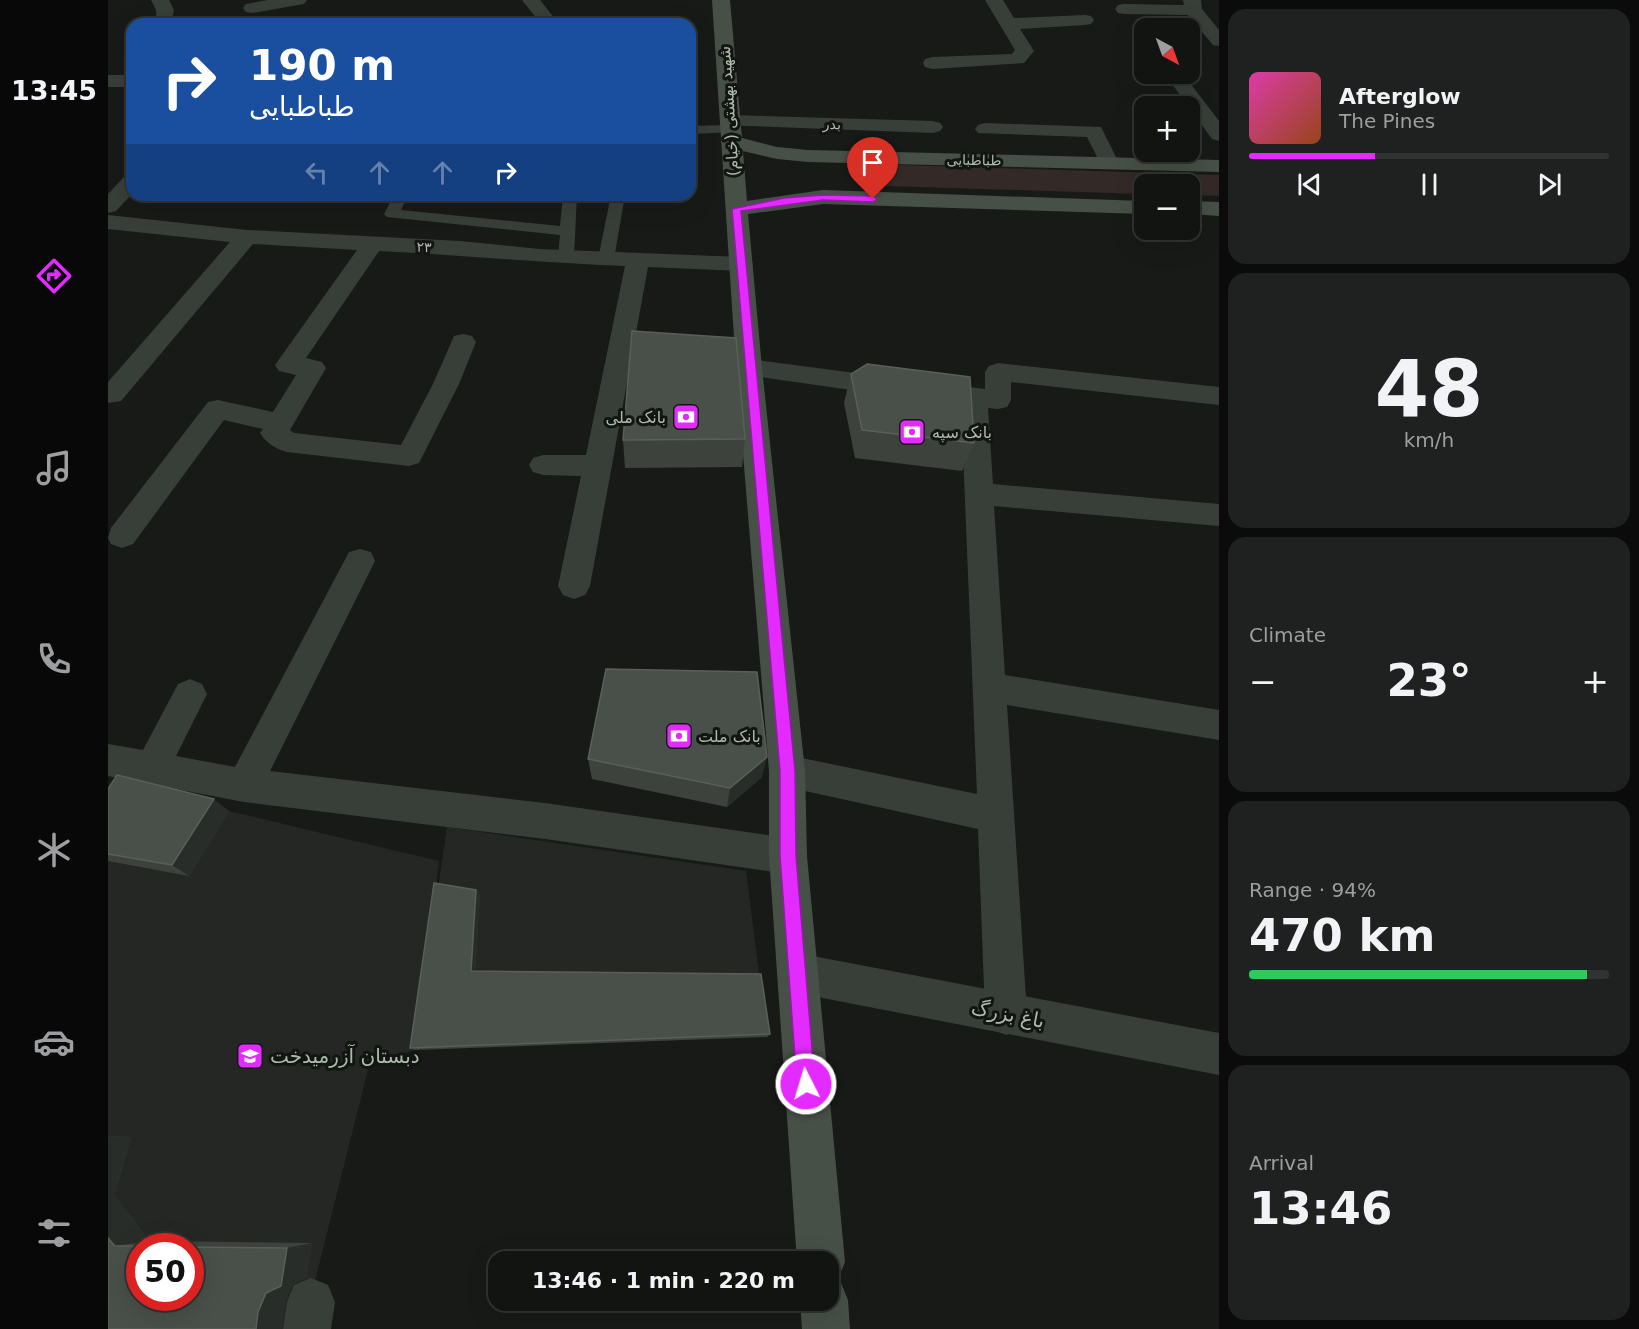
<!DOCTYPE html>
<meta charset="utf-8">
<style>
:root{--surface:#121412;--page:#1f2120;--text:#f1f3f6;--muted:#9c9e9f;--line:#313332;--accent:#e32bff}
body{margin:0;font-family:"DejaVu Sans",Cairo,sans-serif;background:var(--page);color:var(--text);height:100vh;display:flex;flex-direction:column;font-size:22px;white-space:nowrap}
*{box-sizing:border-box;margin:0}
p{font-size:20px;color:var(--muted)}
.icon{flex:none;width:33px;height:33px;fill:none;stroke:currentColor;stroke-width:2;stroke-linecap:round;stroke-linejoin:round}
.map{position:relative;flex:1;overflow:hidden}
.drawer{display:flex;flex-direction:column;gap:9px;padding:9px;background:#0a0b0a;width:420px}
.drawer>*{flex:none}
.banner{position:absolute;left:18px;top:18px;width:570px;height:183px;border-radius:18px;box-shadow:0 6px 24px #0002,0 0 0 2px var(--line);background:#1a4fa0;color:#fff;overflow:hidden}
.needle{width:39px;rotate:139deg}
.tools{position:absolute;left:1026px;top:18px;display:grid;gap:12px}
.tools a{display:grid;place-items:center;width:66px;height:66px;border-radius:12px;background:var(--surface);box-shadow:0 6px 24px #0002,0 0 0 2px var(--line);font-size:30px}
.speed{position:absolute;left:18px;top:1233px;display:flex;gap:12px;font-size:30px;font-weight:700;text-align:center}
.speed>*{display:grid;place-content:center;width:78px;height:78px;border-radius:50%;background:var(--surface);box-shadow:0 6px 24px #0002,0 0 0 2px var(--line);line-height:1}
.speed .limit{border:9px solid #d22;background:#fff;color:#111}
.pin{position:absolute;display:grid;place-items:center;width:51px;height:51px;color:#fff;margin:-62px -26px;border-radius:50% 50% 50% 0;rotate:-45deg;box-shadow:0 0 6px #0007}
.pin .icon{rotate:45deg}
.me{position:absolute;width:66px;margin:-33px;rotate:355deg;stroke-linejoin:round;filter:drop-shadow(0 0 4px #0008)}
.turn{display:flex;align-items:center;gap:21px;height:126px;padding:0 24px;font-size:27px}
.turn .icon{width:78px;height:78px;stroke-width:2.5}
.turn b{display:block;font-size:42px;line-height:51px}
.lanes{display:flex;align-items:center;height:57px;padding:0 24px;background:#0003;justify-content:center;gap:30px;direction:ltr}
.lanes .off{opacity:.35}
.big{font-size:45px;font-weight:800;line-height:1.1}
.drawer .tile{flex:1;display:flex;flex-direction:column;justify-content:center;gap:9px;min-width:0;padding:0 21px;border-radius:18px;background:var(--page)}
.drawer .dial{align-items:center;gap:0}
.dial b{font-size:78px;line-height:1}
.song{display:flex;align-items:center;gap:18px}
.cover{width:72px;height:72px;border-radius:9px;background:linear-gradient(135deg,hsl(320 70% 55%),hsl(20 70% 35%))}
.played{height:6px;border-radius:3px;background:linear-gradient(90deg,var(--accent) 35%,var(--line) 35%)}
.keys{display:flex;justify-content:space-around;direction:ltr}
.heat{display:flex;justify-content:space-between;align-items:center;font-size:33px;direction:ltr}
.charge{height:9px;border-radius:4px;background:linear-gradient(90deg,#34c759 94%,var(--line) 0)}
.trip{position:absolute;left:380px;top:1251px;width:351px;height:60px;border-radius:18px;background:var(--surface);box-shadow:0 6px 24px #0002,0 0 0 2px var(--line);font-weight:800;line-height:60px;text-align:center}
main{display:flex;flex:1;min-height:0}
.tab-bar{display:flex;flex-direction:column;width:108px;justify-content:space-around;align-items:center;background:#070807;color:var(--muted)}
.tab-bar .icon{width:42px;height:42px}
.tab-bar .active{color:var(--accent)}
.tab-bar b{font-size:27px;color:var(--text)}
.map>svg:first-child{display:block}
</style>
<main>
<nav class="tab-bar">
<b>13:45</b>
<svg class="icon active" aria-label="directions" viewBox="0 0 24 24"><path d="M12 3l9 9-9 9-9-9zM9 14v-3h6M13 9l2 2-2 2"/></svg>
<svg class="icon" aria-label="music" viewBox="0 0 24 24"><path d="M9 18V5l10-2v13"/><circle cx="6" cy="18" r="3"/><circle cx="16" cy="16" r="3"/></svg>
<svg class="icon" aria-label="phone" viewBox="0 0 24 24"><path d="M5 4h4l2 5-3 2q2 4 5 5l2-3 5 2v4C11 20 4 13 5 4z"/></svg>
<svg class="icon" aria-label="climate" viewBox="0 0 24 24"><path d="M12 3v18M4 7l16 10M4 17L20 7"/></svg>
<svg class="icon" aria-label="car" viewBox="0 0 24 24"><path d="M5 17H2v-5l4-1 3-4h7l3 4 3 1v5h-3M9 17h6M6 11h13"/><circle cx="7" cy="17" r="2"/><circle cx="17" cy="17" r="2"/></svg>
<svg class="icon" aria-label="filters" viewBox="0 0 24 24"><path d="M4 7h16M4 17h16"/><circle cx="9" cy="7" r="2"/><circle cx="15" cy="17" r="2"/></svg>
</nav>
<div class="map">
<svg width="1111" height="1329" viewBox="0 0 1111 1329">
<rect width="100%" height="100%" fill="#181a18"/>
<!-- built -->
<path fill="#242724" fill-rule="evenodd" d="M28 789 331 861 314 1000 339 827 638 871 659 1037 307 1050 262 1062 195 1329H0V832ZM32 1246H82V1298H32Z"/>
<!-- green -->
<path fill="#332a27" d="M762 164 1111 175V196L1082 195V184H1036V194L777 186 764 185 750 179 747 172 752 166Z"/>
<g fill="none" stroke-linecap="round" stroke-linejoin="round">
<!-- service -->
<g fill="#383f39" fill-rule="evenodd">
<path d="M623 125 628 126 630 129 628 132 582 134V126Z"/>
<path d="M286 195H300L293 210 452 226 455 195H469L466 257 458 262 450 257 452 235 279 217 276 214Z"/>
<path d="M503 195H517L506 259 498 264 490 259Z"/>
</g>
<!-- minor -->
<g fill="#383f39" fill-rule="evenodd">
<path d="M43 0H61L66 10 63 24H49L48 10Z"/>
<path d="M160 0H199L196 4 190 5 144 13 138 12 135 8 138 4Z"/>
<path d="M414 0H432L451 24H433Z"/>
<path d="M877 0H895L906 18 977 15 983 16 986 20 983 24 977 25 912 29 926 51 916 63 824 69 817 67 815 63 817 59 824 57 904 54 907 50Z"/>
<path d="M1075 0H1093L1094 9 1111 30V46L1105 45 1080 15 1016 14 1010 13 1007 9 1010 5 1016 4 1076 5Z"/>
<path d="M1061 74H1075L1111 121V141L1104 139 1059 77Z"/>
<rect x="0" y="75" width="24" height="12"/>
<path d="M622 115 825 121 832 123 835 127 832 131 825 133 615 125 612 121 615 117Z"/>
<path d="M877 123 993 127 1011 163 1008 167 1001 169 994 167 979 137 870 133 867 129 870 125Z"/>
<path d="M24 176V194L8 211 0 213V194L16 177Z"/>
<path d="M0 215 139 230 352 241 431 249 633 257 641 259 645 264 641 269 633 271 540 267 482 586 477 595 466 599 455 595 450 586 473 476 435 475 425 472 421 465 425 458 435 455H478L517 266C435 263 353 255 271 251L198 358 214 362 218 368 182 430 186 433 293 445 325 384 346 336 355 334 364 336 368 342 351 384 311 463 301 466 179 452C168 449 158 443 152 433L155 429 116 420 25 544 14 548 3 544 0 538 3 528 100 402 110 400 165 412 188 375 171 371 167 365 249 250 145 244 13 401 0 403V382L122 242 0 229Z"/>
<path d="M641 359 785 378 794 381 798 387 794 393 785 396 632 374 628 368 632 362Z"/>
<path d="M890 363 1111 387V405L903 382V400L899 407 890 409 880 408 885 484 1111 504V526L886 506 897 675 1111 710V740L899 705 919 1014 913 1029 898 1035 883 1029 877 1014 870 829 679 787 666 783 661 771 666 759 679 755 869 794 853 404 836 400 832 394 836 388 845 385 877 389V372L881 366Z"/>
<path d="M252 549 263 552 267 561 162 771 437 803 680 838 693 843 699 856 693 869 680 874 437 839 136 802 0 776V744L35 750 70 684 82 679 94 684 99 694 68 756 127 767 241 552Z"/>
<path d="M203 1278 220 1285 227 1302 223 1329H175L179 1302 186 1285Z"/>
</g>
<!-- tertiary -->
<path fill="#383f39" fill-rule="evenodd" d="M689 953 1111 1033V1075L689 993 675 987 669 973 675 959Z"/>
<!-- secondary -->
<g fill="#475046" fill-rule="evenodd">
<path d="M604 0H622L634 138 669 147 700 150 1111 160V172L700 162 669 159 635 151 639 201 715 190 1036 201V214L715 204 640 214 654 368 697 771 699 856 737 1262 730 1279 726 1280 733 1283 740 1300 742 1329H694L692 1300H720V1262H689L661 856V771L628 368Z"/>
<path d="M1082 201 1111 202V216L1082 214Z"/>
</g>
</g>
<!-- wall -->
<g fill="#3d423d" fill-rule="evenodd">
<path d="M582 98 585 114 584 151H582Z"/>
<path d="M743 374 866 443 854 471 747 458 736 403Z"/>
<path d="M637 439 634 467 517 468 515 440Z"/>
<path d="M480 759 654 777 619 807 484 779Z"/>
<path d="M0 789 121 811 81 876 0 861Z"/>
<path d="M368 890 372 895 367 971 662 1034 659 1037 307 1050 302 1048Z"/>
<path d="M0 1136 23 1137 6 1196 42 1241 204 1243 198 1277 184 1284 177 1302 173 1329H0ZM32 1246H82V1298Z"/>
</g>
<!-- shaded-wall -->
<g fill="#292d29">
<path d="M659 757 654 777 619 807 622 788Z"/>
<path d="M106 799 121 811 81 876 64 865Z"/>
<path d="M368 890 372 895 367 975 363 971Z"/>
<path d="M0 1136 23 1137 6 1196 42 1241 7 1246 0 1238Z"/>
<path d="M204 1243 198 1277 184 1284 177 1302 173 1329H148L150 1312 158 1293 179 1248Z"/>
</g>
<!-- building -->
<g fill="#494f49" stroke="#586058" stroke-width="1.5">
<path d="M582 98 583 99 585 114H582Z"/>
<path d="M524 331 628 338 637 439 515 440Z"/>
<path d="M759 364 862 377 866 443 754 430 743 374Z"/>
<path d="M498 669 649 672 659 757 622 788 480 759Z"/>
<path d="M9 775 106 799 64 865 0 854V789Z"/>
<path d="M326 883 368 890 363 971 653 974 662 1034 302 1048Z"/>
<path d="M0 1238 7 1246H37H32V1298H82V1247L179 1248 173 1286 158 1293 150 1312 148 1329H0Z"/>
</g>
<!-- route -->
<path fill="#e32bff" stroke="#941ca6" stroke-width="1.5" d="M715 195 765 196 769 199 765 202 715 200 633 211 687 771 688 856 707 1084 705 1090 698 1093 692 1090 689 1084 672 856V771L624 209 676 198Z"/>
<!-- icons -->
<defs>
<symbol id="bank-square" viewBox="-11 -11 22 22"><rect x="-9" y="-9" width="18" height="18" rx="4" fill="#e32bff" stroke="#131513"/><path d="M-6-4H6V4H-6ZM0-2.3a2.3 2.3 0 1 0 0 4.6a2.3 2.3 0 1 0 0-4.6Z" fill="#fff"/></symbol>
<symbol id="school-square" viewBox="-11 -11 22 22"><rect x="-9" y="-9" width="18" height="18" rx="4" fill="#e32bff" stroke="#131513"/><path d="M0-5L7-2L0 1L-7-2ZM-4 1L0 2.5L4 1V4Q0 6-4 4Z" fill="#fff"/></symbol>
</defs>
<g fill-rule="evenodd">
<use href="#bank-square" x="563" y="402" width="30" height="30"/>
<use href="#bank-square" x="789" y="417" width="30" height="30"/>
<use href="#bank-square" x="556" y="721" width="30" height="30"/>
<use href="#school-square" x="127" y="1041" width="30" height="30"/>
</g>
<g text-anchor="middle" dominant-baseline="central" stroke-width="6" stroke-linejoin="round" paint-order="stroke">
<!-- far-street labels -->
<g font-size="14" fill="#abbba9" stroke="#131513">
<text transform="translate(724 124) rotate(2)">بدر</text>
<text transform="translate(866 160) rotate(1)">طباطبایی</text>
<text transform="translate(316 247) rotate(3)">۲۳</text>
</g>
<!-- street labels -->
<g font-size="16" fill="#abbba9" stroke="#131513">
<text transform="translate(621 111) rotate(-94)">شهید بهشتی (خیام)</text>
</g>
<!-- poi labels -->
<g font-size="16" fill="#abbba9" stroke="#131513" text-anchor="start">
<text x="558" y="417" text-anchor="end">بانک ملی</text>
<text x="824" y="432">بانک سپه</text>
<text x="590" y="736">بانک ملت</text>
</g>
<!-- near-street labels -->
<g font-size="20" fill="#abbba9" stroke="#131513">
<text transform="translate(900 1014) rotate(11)">باغ بزرگ</text>
</g>
<!-- near-poi labels -->
<g font-size="20" fill="#abbba9" stroke="#131513" text-anchor="start">
<text x="162" y="1056">دبستان آزرمیدخت</text>
</g>
</g>
</svg>
<div class="tools">
<a><svg class="needle" viewBox="-14 -14 28 28"><path d="M0-13l5 13h-10z" fill="#e53935"/><path d="M0 13l5-13h-10z" fill="#9c9e9f"/></svg></a>
<a>+</a>
<a>−</a>
</div>
<div class="speed"><div class="limit">50</div></div>
<div class="pin" style="left:765px;top:199px;background:#d93025"><svg class="icon" aria-label="arrive" viewBox="0 0 24 24"><path d="M6 21V4h12l-3 4 3 4H6"/></svg></div>
<svg class="me" style="left:698px;top:1084px" viewBox="-20 -20 40 40"><circle r="17" fill="#e32bff" stroke="#fff" stroke-width="3"/><path d="M0-11L8 9 0 5-8 9z" fill="#fff"/></svg>
<div class="trip">13:46 · 1 min · 220 m</div>
<div class="banner">
<div class="turn"><svg class="icon" aria-label="right" viewBox="0 0 24 24"><path d="M7 20v-9h11M14 6l5 5-5 5"/></svg><div><b>190 m</b>طباطبایی</div></div>
<div class="lanes"><svg class="icon off" aria-label="left" viewBox="0 0 24 24"><path d="M17 20v-9H6M10 6l-5 5 5 5"/></svg><svg class="icon off" aria-label="ahead" viewBox="0 0 24 24"><path d="M12 20V5M6 11l6-6 6 6"/></svg><svg class="icon off" aria-label="ahead" viewBox="0 0 24 24"><path d="M12 20V5M6 11l6-6 6 6"/></svg><svg class="icon" aria-label="right" viewBox="0 0 24 24"><path d="M7 20v-9h11M14 6l5 5-5 5"/></svg></div>
</div>
</div>
<section class="drawer">
<div class="tile">
<div class="song"><i class="cover"></i><div><b>Afterglow</b><p>The Pines</p></div></div>
<div class="played"></div>
<div class="keys"><svg class="icon" aria-label="previous" viewBox="0 0 24 24"><path d="M18 5L8 12l10 7zM5 5v14"/></svg><svg class="icon" aria-label="pause" viewBox="0 0 24 24"><path d="M8 5v14M16 5v14"/></svg><svg class="icon" aria-label="next" viewBox="0 0 24 24"><path d="M6 5l10 7-10 7zM19 5v14"/></svg></div>
</div>
<div class="tile dial"><b>48</b><p>km/h</p></div>
<div class="tile"><p>Climate</p>
<div class="heat"><a>−</a><b class="big">23°</b><a>+</a></div>
</div>
<div class="tile"><p>Range · 94%</p><b class="big">470 km</b><div class="charge"></div></div>
<div class="tile"><p>Arrival</p><b class="big">13:46</b></div>
</section>
</main>
